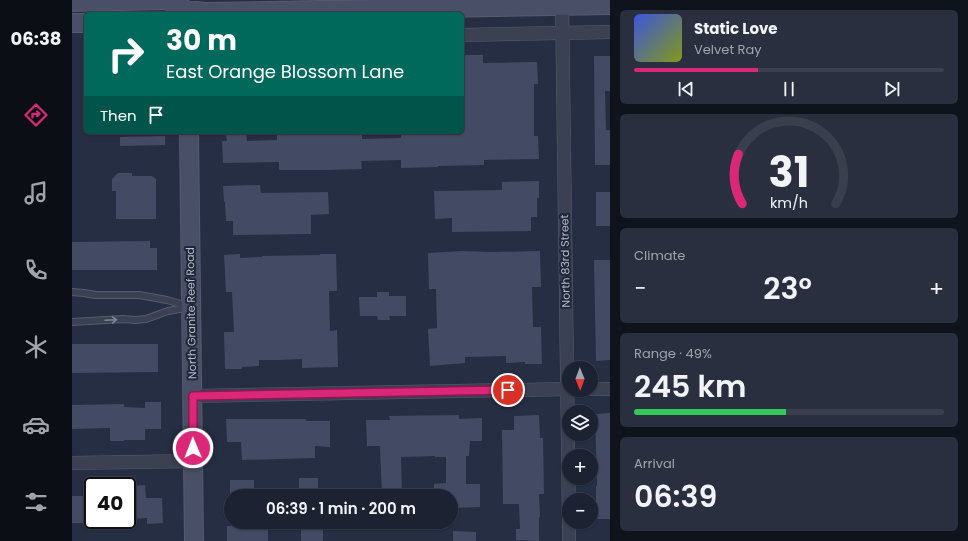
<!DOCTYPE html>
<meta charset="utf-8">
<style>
:root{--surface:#1c2232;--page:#292f3e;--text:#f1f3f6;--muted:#a0a4ac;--line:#3a3f4d;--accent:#db2777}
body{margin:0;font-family:Poppins,sans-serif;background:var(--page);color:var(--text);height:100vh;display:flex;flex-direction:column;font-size:15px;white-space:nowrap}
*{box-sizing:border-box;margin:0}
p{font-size:13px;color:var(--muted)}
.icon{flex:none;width:22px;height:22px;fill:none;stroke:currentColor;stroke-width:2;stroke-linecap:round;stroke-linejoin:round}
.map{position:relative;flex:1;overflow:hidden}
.sheet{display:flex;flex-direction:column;gap:10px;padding:10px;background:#0f131c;width:358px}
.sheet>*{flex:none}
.guide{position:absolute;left:12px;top:12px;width:380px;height:122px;border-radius:6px;box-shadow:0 1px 3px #0004,0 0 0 1px var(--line);background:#00695c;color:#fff;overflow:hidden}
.needle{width:26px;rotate:179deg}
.buttons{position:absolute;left:490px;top:361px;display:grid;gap:8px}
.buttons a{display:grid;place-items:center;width:36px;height:36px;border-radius:50%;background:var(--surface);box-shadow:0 1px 3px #0004,0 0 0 1px var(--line);font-size:20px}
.speed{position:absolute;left:12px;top:477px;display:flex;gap:8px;font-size:20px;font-weight:700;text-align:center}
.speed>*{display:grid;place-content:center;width:52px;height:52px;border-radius:50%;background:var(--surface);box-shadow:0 1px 3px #0004,0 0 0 1px var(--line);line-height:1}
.speed .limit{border:2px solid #111;border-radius:6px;background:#fff;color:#111}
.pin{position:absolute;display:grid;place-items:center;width:34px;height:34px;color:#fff;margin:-17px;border:2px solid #fff;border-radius:50%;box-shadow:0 1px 4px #0007}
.me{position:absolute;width:44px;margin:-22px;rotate:359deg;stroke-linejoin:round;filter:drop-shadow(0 0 3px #0008)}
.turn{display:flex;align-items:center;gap:14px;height:84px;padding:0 16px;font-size:18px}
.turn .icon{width:52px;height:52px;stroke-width:2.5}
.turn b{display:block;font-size:28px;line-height:34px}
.then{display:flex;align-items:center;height:38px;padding:0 16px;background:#0003;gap:8px;font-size:15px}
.big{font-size:30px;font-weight:600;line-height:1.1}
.sheet .widget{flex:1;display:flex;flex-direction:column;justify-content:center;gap:6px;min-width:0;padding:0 14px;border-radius:6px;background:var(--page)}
.sheet .dial{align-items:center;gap:0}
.dial svg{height:104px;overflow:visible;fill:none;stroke:var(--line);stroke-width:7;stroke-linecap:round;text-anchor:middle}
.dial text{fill:var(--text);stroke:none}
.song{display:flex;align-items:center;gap:12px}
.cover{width:48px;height:48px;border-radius:6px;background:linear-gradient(135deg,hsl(230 70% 55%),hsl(70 70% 35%))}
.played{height:4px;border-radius:2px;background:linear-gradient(90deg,var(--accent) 40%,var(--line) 40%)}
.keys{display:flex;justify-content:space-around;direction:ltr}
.heat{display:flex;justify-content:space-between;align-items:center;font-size:22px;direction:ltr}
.charge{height:6px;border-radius:3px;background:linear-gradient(90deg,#34c759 49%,var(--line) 0)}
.trip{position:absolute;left:152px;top:489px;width:234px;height:40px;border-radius:20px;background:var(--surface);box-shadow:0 1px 3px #0004,0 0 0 1px var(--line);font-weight:600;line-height:40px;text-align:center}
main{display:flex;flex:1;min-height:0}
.tabs{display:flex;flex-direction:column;width:72px;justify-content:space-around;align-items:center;background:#0b0e14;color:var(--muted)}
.tabs .icon{width:28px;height:28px}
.tabs .selected{color:var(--accent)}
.tabs b{font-size:18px;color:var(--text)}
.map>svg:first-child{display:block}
</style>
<main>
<nav class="tabs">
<b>06:38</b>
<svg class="icon selected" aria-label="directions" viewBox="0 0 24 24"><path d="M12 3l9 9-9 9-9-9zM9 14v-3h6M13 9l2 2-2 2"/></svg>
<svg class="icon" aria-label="music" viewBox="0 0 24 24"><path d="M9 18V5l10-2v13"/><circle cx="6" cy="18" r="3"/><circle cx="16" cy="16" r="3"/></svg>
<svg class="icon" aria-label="phone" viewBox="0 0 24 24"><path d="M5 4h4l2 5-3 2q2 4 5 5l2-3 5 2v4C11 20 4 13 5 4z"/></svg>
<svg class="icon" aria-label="climate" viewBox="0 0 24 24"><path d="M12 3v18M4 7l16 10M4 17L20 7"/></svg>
<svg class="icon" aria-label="car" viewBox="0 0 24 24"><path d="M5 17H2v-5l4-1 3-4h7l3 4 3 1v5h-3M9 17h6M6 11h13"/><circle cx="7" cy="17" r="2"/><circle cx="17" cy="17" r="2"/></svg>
<svg class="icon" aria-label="filters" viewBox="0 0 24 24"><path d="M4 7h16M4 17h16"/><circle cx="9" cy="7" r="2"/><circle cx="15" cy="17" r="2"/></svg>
</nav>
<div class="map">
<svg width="538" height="541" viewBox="0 0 538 541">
<rect width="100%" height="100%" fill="#262e43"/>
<!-- building -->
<g fill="#424b63">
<path d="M390 55H411V63L465 62 466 84H462V136H466L467 159 412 160V165L366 166V167L329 168V160L289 161 290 169 253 170H207V162L151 163 150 141H155L154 132H174L175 141 205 140V135L290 133V139L329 138V133L390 132Z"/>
<path d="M522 56H538V91H533L534 130H538V165H523Z"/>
<path d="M93 136V145L48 146V137Z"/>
<path d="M46 173H60V176H80L84 179V219H44V191H40V179Z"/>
<path d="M467 181V198H465V217H459V231L380 232V218L363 219 362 191 430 190V182Z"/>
<path d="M188 185 189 193 256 192 257 214 239 215V234L161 235V221H154L153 202H152L151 186Z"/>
<rect x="524" y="192" width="14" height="34"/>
<path d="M78 241V248H85V270H0V242Z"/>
<path d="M390 251 419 252 468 251 469 287H460L461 327H469L470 364H453V362L434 363V356L393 357V363L358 366 356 329 365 328 364 289H357L356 253Z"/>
<path d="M168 254V258L190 257V256L248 255V254H264L265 291H257L258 331 265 330 266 367 230 368V359L207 360H187V366L170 367V369H153L152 332H162L160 292H154L152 255Z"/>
<path d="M522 260H538V360L524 361Z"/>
<path d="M305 292H317V296H334V316H317L318 320H306L305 316H288L287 297H305Z"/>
<path d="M0 344H86V372L0 373Z"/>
<path d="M73 402H89V429H73V440H52V441H38V428L0 429V405L52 404V407L73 408Z"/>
<path d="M538 413V519H525V503H524V486H525L523 414Z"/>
<path d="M387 415V419L410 418V441H398L397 456H394V484H408V507L379 508V496H362V484L374 483V457H363V456L329 457 330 496H310L308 446H295L294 420H318L317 416Z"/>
<path d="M467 415 468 438H471L472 494H467L468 517H467V541L444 540V529H448L447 504H431L430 430H442V416Z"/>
<path d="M154 419H234V421H258V447L243 446V458L170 460 169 442H155Z"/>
<rect x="227" y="478" width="19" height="18"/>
<rect x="158" y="480" width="24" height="16"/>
<path d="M73 485 74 498H90L91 523 75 524V518L59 519 58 486Z"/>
<rect x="0" y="496" width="15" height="27"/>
<path d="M159 522H184V530H196V541H155V526H159Z"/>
<path d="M229 522H247V525H251V541H229Z"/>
<path d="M381 531 404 532V541H381Z"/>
</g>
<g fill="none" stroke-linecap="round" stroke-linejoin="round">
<defs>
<path id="lane" d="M0 292 12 293 24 295H67L95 300 119 307 96 311 74 319 63 320 51 319 0 322"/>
<g id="street">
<path d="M490 0 497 522"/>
<path d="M390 35 538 32"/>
<path d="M519 389H538"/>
<path d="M121 396 497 389"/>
<path d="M0 463 121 461"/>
<path d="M497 522V541"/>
</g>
<g id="secondary">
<path d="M0 2 95 0 114 10 134 12 538 5"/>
<path d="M0 23H14"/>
<path d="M117 132 122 541"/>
</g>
</defs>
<!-- lane casing -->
<use href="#lane" stroke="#565c6d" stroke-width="8"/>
<!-- street casing -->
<use href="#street" stroke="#565c6d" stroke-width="14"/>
<!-- secondary casing -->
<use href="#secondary" stroke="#565c6d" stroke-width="20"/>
<!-- lane -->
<use href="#lane" stroke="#3b4152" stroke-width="6"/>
<!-- street -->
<use href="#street" stroke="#3b4152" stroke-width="13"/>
<!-- secondary -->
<use href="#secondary" stroke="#494f66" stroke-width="18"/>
</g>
<!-- one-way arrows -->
<defs><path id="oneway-shaft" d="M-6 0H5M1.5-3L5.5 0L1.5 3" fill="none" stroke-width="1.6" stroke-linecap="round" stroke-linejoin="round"/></defs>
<use stroke="#808595" href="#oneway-shaft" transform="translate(39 320) rotate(-3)"/>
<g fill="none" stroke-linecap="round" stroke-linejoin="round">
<defs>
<path id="route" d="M121 448V396L436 390"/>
</defs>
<!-- route casing -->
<use href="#route" stroke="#8e194d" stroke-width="10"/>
<!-- route -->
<use href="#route" stroke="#db2777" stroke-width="7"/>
</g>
<g text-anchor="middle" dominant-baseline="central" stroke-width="4" stroke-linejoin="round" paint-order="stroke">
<!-- street labels -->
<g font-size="11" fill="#b8bdcc" stroke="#1f2638">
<text transform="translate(493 261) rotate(-91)">North 83rd Street</text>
<text transform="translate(119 313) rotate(-91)">North Granite Reef Road</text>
</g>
</g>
</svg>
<div class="buttons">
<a><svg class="needle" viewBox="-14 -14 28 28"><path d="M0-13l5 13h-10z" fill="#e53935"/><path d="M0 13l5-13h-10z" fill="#a0a4ac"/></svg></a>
<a><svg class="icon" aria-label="layers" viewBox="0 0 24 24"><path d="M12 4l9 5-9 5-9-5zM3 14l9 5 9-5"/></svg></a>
<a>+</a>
<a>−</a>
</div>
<div class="speed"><div class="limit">40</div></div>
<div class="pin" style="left:436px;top:390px;background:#d93025"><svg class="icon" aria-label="arrive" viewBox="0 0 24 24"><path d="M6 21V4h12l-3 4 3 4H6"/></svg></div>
<svg class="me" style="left:121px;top:448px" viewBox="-20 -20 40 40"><circle r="17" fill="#db2777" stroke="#fff" stroke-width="3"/><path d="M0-11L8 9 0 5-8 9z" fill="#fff"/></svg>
<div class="trip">06:39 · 1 min · 200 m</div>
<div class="guide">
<div class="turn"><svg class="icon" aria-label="right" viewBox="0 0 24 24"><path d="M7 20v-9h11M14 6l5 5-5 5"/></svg><div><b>30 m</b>East Orange Blossom Lane</div></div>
<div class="then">Then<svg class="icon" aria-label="arrive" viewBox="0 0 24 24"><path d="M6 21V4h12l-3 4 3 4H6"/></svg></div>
</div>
</div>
<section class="sheet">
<div class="widget">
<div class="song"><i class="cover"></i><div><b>Static Love</b><p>Velvet Ray</p></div></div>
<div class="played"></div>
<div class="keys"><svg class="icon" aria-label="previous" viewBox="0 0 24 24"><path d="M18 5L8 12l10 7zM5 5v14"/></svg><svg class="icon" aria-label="pause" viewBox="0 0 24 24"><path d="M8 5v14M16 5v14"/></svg><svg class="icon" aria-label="next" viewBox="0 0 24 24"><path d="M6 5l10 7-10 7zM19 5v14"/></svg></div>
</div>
<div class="widget dial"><svg viewBox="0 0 100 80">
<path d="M14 69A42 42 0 1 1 86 69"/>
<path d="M14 69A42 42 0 0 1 11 31" stroke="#db2777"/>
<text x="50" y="56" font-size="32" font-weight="700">31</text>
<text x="50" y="72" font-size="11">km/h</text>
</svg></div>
<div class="widget"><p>Climate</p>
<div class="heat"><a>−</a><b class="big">23°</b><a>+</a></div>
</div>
<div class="widget"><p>Range · 49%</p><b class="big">245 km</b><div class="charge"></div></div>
<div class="widget"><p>Arrival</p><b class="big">06:39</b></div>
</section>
</main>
